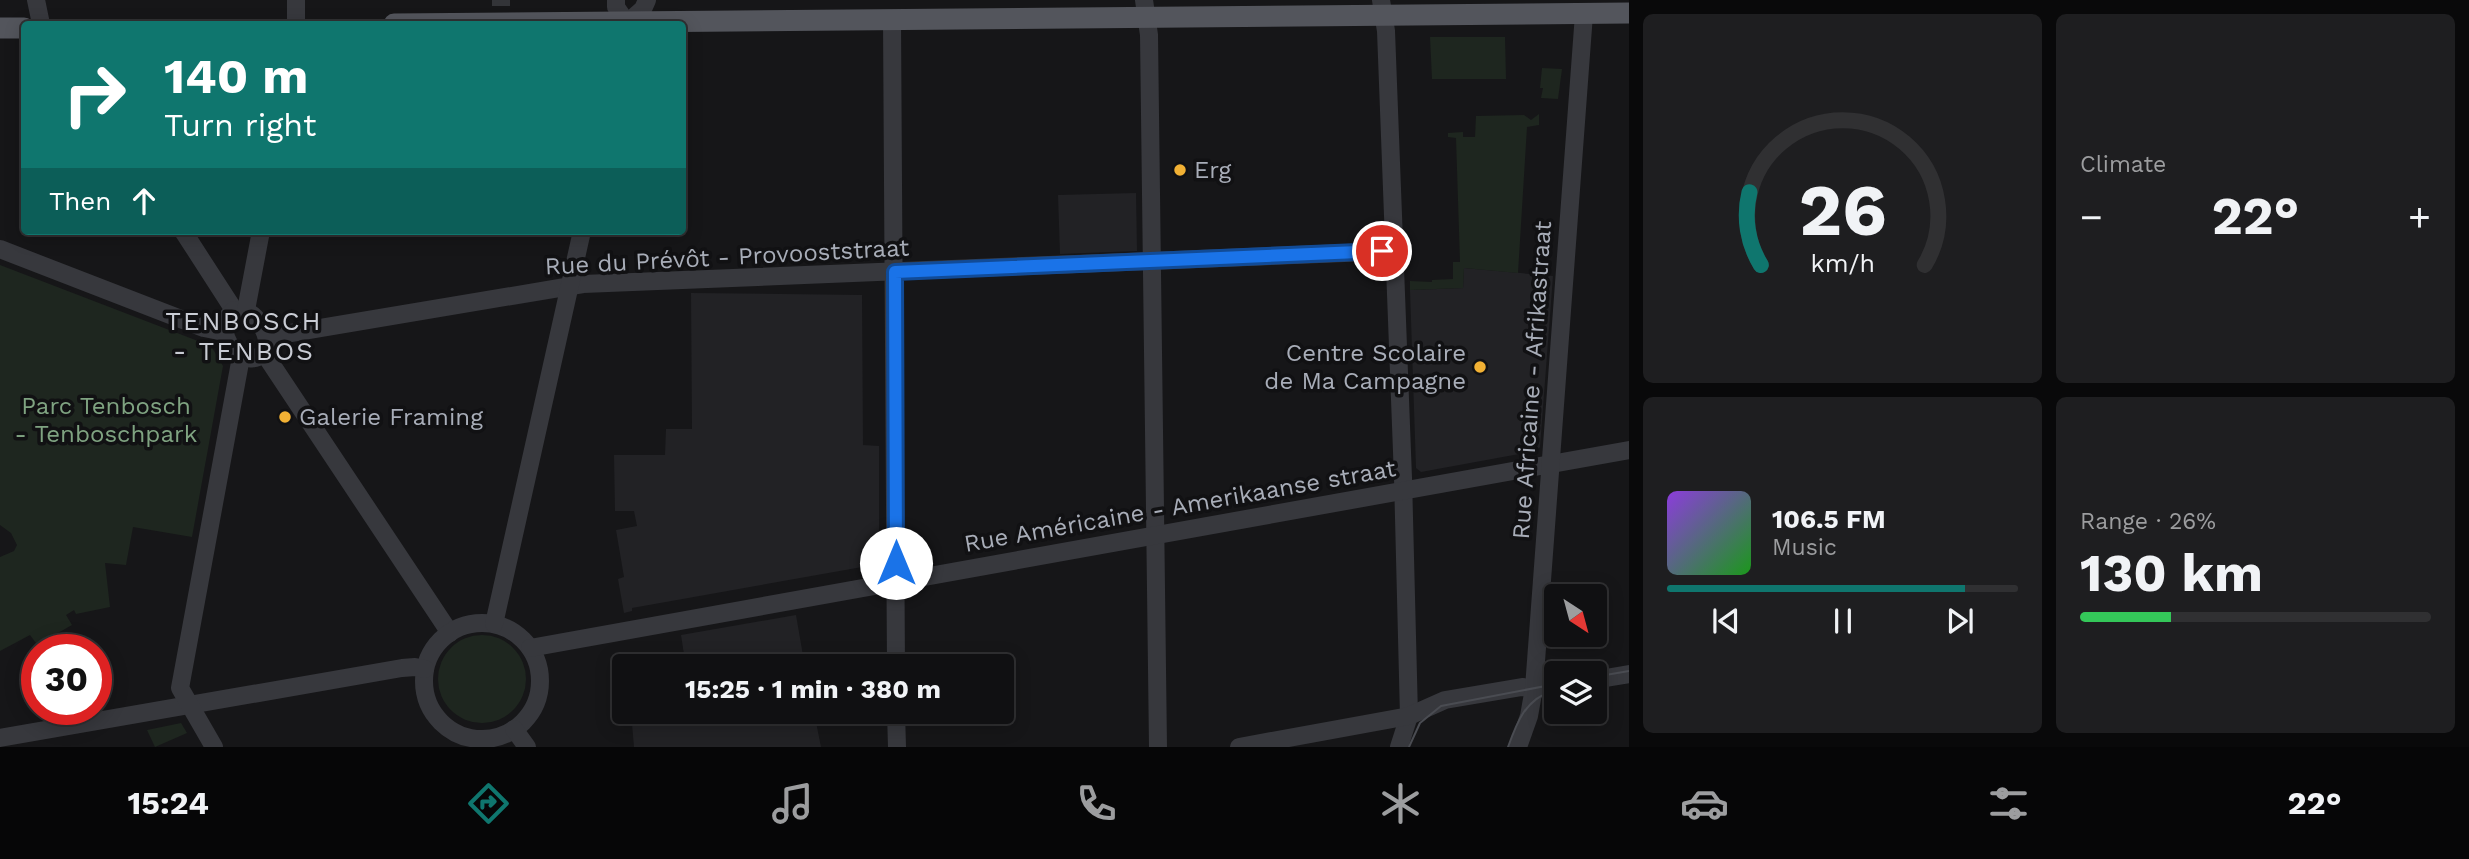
<!DOCTYPE html>
<meta charset="utf-8">
<style>
:root{--surface:#101012;--page:#1e1e20;--text:#f1f3f6;--muted:#9c9d9f;--line:#303032;--accent:#0f766e}
body{margin:0;font-family:"Work Sans",sans-serif;background:var(--page);color:var(--text);height:100vh;display:flex;flex-direction:column;font-size:26px;white-space:nowrap}
*{box-sizing:border-box;margin:0}
p{font-size:23px;color:var(--muted)}
.icon{flex:none;width:38px;height:38px;fill:none;stroke:currentColor;stroke-width:2;stroke-linecap:round;stroke-linejoin:round}
.map{position:relative;flex:1;overflow:hidden}
.side{display:flex;flex-direction:column;gap:14px;padding:14px;background:#09090a;width:840px}
.side>*{flex:none}
.banner{position:absolute;left:21px;top:21px;width:665px;height:214px;border-radius:7px;box-shadow:0 4px 18px #0003,0 0 0 2px var(--line);background:#0f766e;color:#fff;overflow:hidden}
.needle{width:46px;rotate:144deg}
.tools{position:absolute;left:1544px;top:584px;display:grid;gap:14px}
.tools a{display:grid;place-items:center;width:63px;height:63px;border-radius:7px;background:var(--surface);box-shadow:0 4px 18px #0003,0 0 0 2px var(--line);font-size:35px}
.speed{position:absolute;left:21px;top:634px;display:flex;gap:14px;font-size:35px;font-weight:700;text-align:center}
.speed>*{display:grid;place-content:center;width:91px;height:91px;border-radius:50%;background:var(--surface);box-shadow:0 4px 18px #0003,0 0 0 2px var(--line);line-height:1}
.speed .limit{border:10px solid #d22;background:#fff;color:#111}
.pin{position:absolute;display:grid;place-items:center;width:60px;height:60px;color:#fff;margin:-30px;border:4px solid #fff;border-radius:50%;box-shadow:0 2px 7px #0007}
.me{position:absolute;width:77px;margin:-38px;rotate:0deg;stroke-linejoin:round;filter:drop-shadow(0 0 5px #0008)}
.turn{display:flex;align-items:center;gap:24px;height:147px;padding:0 28px;font-size:32px}
.turn .icon{width:91px;height:91px;stroke-width:2.5}
.turn b{display:block;font-size:49px;line-height:60px}
.then{display:flex;align-items:center;height:66px;padding:0 28px;background:#0003;gap:14px;font-size:26px}
.big{font-size:52px;font-weight:700;line-height:1.1}
.side .tile{flex:1;display:flex;flex-direction:column;justify-content:center;gap:10px;min-width:0;padding:0 24px;border-radius:10px;background:var(--page)}
.side .dial{align-items:center;gap:0}
.dial svg{height:182px;overflow:visible;fill:none;stroke:var(--line);stroke-width:7;stroke-linecap:round;text-anchor:middle}
.dial text{fill:var(--text);stroke:none}
.song{display:flex;align-items:center;gap:21px}
.cover{width:84px;height:84px;border-radius:10px;background:linear-gradient(135deg,hsl(270 70% 55%),hsl(120 70% 35%))}
.played{height:7px;border-radius:4px;background:linear-gradient(90deg,var(--accent) 85%,var(--line) 85%)}
.keys{display:flex;justify-content:space-around;direction:ltr}
.heat{display:flex;justify-content:space-between;align-items:center;font-size:38px;direction:ltr}
.charge{height:10px;border-radius:5px;background:linear-gradient(90deg,#34c759 26%,var(--line) 0)}
.side .tiles{flex:1;display:grid;gap:14px;grid-template-columns:repeat(2,1fr)}
.trip{position:absolute;left:612px;top:654px;width:402px;height:70px;border-radius:7px;background:var(--surface);box-shadow:0 4px 18px #0003,0 0 0 2px var(--line);font-weight:700;line-height:70px;text-align:center}
.menu{display:flex;height:112px;justify-content:space-around;align-items:center;background:#060607;color:var(--muted)}
.menu .icon{width:49px;height:49px}
.menu .active{color:var(--accent)}
.menu b{font-size:32px;color:var(--text)}
main{display:flex;flex:1;min-height:0}
.map>svg:first-child{display:block}
</style>
<main>
<div class="map">
<svg width="1629" height="747" viewBox="0 0 1629 747">
<rect width="100%" height="100%" fill="#161618"/>
<!-- built -->
<g fill="#222225">
<path d="M1136 193 1137 251 1060 254 1058 195Z"/>
<path d="M1464 268 1553 276 1540 447 1536 451 1421 472 1416 468 1410 290 1463 288Z"/>
<path d="M691 293 862 295 863 445 879 446V564L632 608V611L624 613 618 579 624 577 616 530 637 526 634 511H615L614 455H665L666 429H692Z"/>
<path d="M796 615 805 667H661L685 661 681 635Z"/>
<path d="M631 712H814L821 747H634Z"/>
</g>
<!-- green -->
<g fill="#1e261f">
<path d="M1430 37H1505L1506 79H1432Z"/>
<path d="M1542 68 1562 69 1558 99 1541 98 1543 88H1540Z"/>
<path d="M1539 114V125L1527 127 1518 273 1464 268 1463 288 1410 290V281L1432 282V280L1453 279V262H1460L1456 138 1448 137V133L1463 132V137H1475L1476 116 1524 115 1531 120Z"/>
<path d="M0 265 211 346 223 366 192 537 133 527 126 565 105 563 110 607 76 614 74 610 66 615 72 625 42 642 36 643 30 635 0 651V557L14 551 17 545 11 533 0 525Z"/>
<circle cx="482" cy="679" r="44"/>
<path d="M181 723 187 733 155 747 147 730Z"/>
</g>
<g fill="none" stroke-linecap="round" stroke-linejoin="round">
<!-- minor-tunnel -->
<path stroke="#333438" stroke-width="18" stroke-dasharray="18 9" stroke-linecap="butt" d="M501 0V6"/>
<!-- minor -->
<g stroke="#37383d" stroke-width="18">
<path d="M36 0 41 24"/>
<path d="M616 0V7L627 23"/>
<path d="M1144 0 1149 35 1158 747"/>
<path d="M1381 0 1386 31 1403 478 1409 716 1399 747"/>
<path d="M892 20 896 667"/>
<path d="M627 23 643 9 647 0"/>
<path d="M296 24V0"/>
<path d="M183 231 234 310"/>
<path d="M0 249 204 328 224 332"/>
<path d="M234 310C248 310 254 314 261 325 285 363 228 377 223 322Z"/>
<path d="M246 310 261 231"/>
<path d="M267 337 583 284 1394 251"/>
<path d="M264 353 450 633"/>
<circle cx="482" cy="681" r="58"/>
<path d="M494 624 582 231"/>
<path d="M530 648 1629 450"/>
<path d="M1594 680 1629 674"/>
<path d="M896 712 897 747"/>
<path d="M514 729 527 747"/>
<path d="M0 738 402 668 415 667 425 669"/>
<path d="M214 747 180 688 241 357"/>
<path d="M1239 747 1409 716 1445 700 1522 687 1546 689 1556 687"/>
<path d="M1518 747 1529 716 1534 688 1584 14"/>
</g>
<!-- major -->
<g stroke="#53555c" stroke-width="21">
<path d="M394 24 1629 13"/>
<path d="M0 28H24"/>
</g>
<!-- tram -->
<g stroke="#4a4c52" stroke-width="2">
<path d="M1594 677 1629 671"/>
<path d="M1409 747 1420 723 1441 706 1556 684"/>
<path d="M1508 747C1517 722 1525 700 1552 691"/>
</g>
</g>
<g fill="none" stroke-linecap="round" stroke-linejoin="round">
<defs>
<path id="route" d="M896 563 895 272 1382 251"/>
</defs>
<!-- route casing -->
<use href="#route" stroke="#114b97" stroke-width="18"/>
<!-- route -->
<use href="#route" stroke="#1a73e8" stroke-width="12"/>
</g>
<!-- markers -->
<g fill="#f2b134" stroke="#111113" stroke-width="2.5">
<circle cx="1180" cy="170" r="7"/>
<circle cx="1480" cy="367" r="7"/>
<circle cx="285" cy="417" r="7"/>
</g>
<g text-anchor="middle" dominant-baseline="central" stroke-width="7" stroke-linejoin="round" paint-order="stroke">
<!-- poi labels -->
<g font-size="24" fill="#a8adb8" stroke="#111113" text-anchor="start">
<text x="1194" y="170">Erg</text>
<text x="1466" y="353" text-anchor="end">Centre Scolaire<tspan x="1466" dy="28">de Ma Campagne</tspan></text>
<text x="299" y="417">Galerie Framing</text>
</g>
<!-- street labels -->
<g font-size="24" fill="#a8adb8" stroke="#111113">
<text transform="translate(727 257) rotate(-3)">Rue du Prévôt - Provooststraat</text>
<text transform="translate(1532 380) rotate(-86)">Rue Africaine - Afrikastraat</text>
<text transform="translate(1180 506) rotate(-10)">Rue Américaine - Amerikaanse straat</text>
</g>
<!-- park labels -->
<g font-size="24" fill="#7fa381" stroke="#111113">
<text x="106" y="406">Parc Tenbosch<tspan x="106" dy="28">- Tenboschpark</tspan></text>
</g>
<!-- neighbourhood labels -->
<g font-size="26" letter-spacing="2" fill="#c9ccd4" stroke="#111113">
<text x="244" y="321">TENBOSCH<tspan x="244" dy="30">- TENBOS</tspan></text>
</g>
</g>
</svg>
<div class="tools">
<a><svg class="needle" viewBox="-14 -14 28 28"><path d="M0-13l5 13h-10z" fill="#e53935"/><path d="M0 13l5-13h-10z" fill="#9c9d9f"/></svg></a>
<a><svg class="icon" aria-label="layers" viewBox="0 0 24 24"><path d="M12 4l9 5-9 5-9-5zM3 14l9 5 9-5"/></svg></a>
</div>
<div class="speed"><div class="limit">30</div></div>
<div class="pin" style="left:1382px;top:251px;background:#d93025"><svg class="icon" aria-label="arrive" viewBox="0 0 24 24"><path d="M6 21V4h12l-3 4 3 4H6"/></svg></div>
<svg class="me" style="left:896px;top:563px" viewBox="-20 -20 40 40"><circle r="19" fill="#fff"/><path d="M0-13L10 11 0 6-10 11z" fill="#1a73e8"/></svg>
<div class="trip">15:25 · 1 min · 380 m</div>
<div class="banner">
<div class="turn"><svg class="icon" aria-label="right" viewBox="0 0 24 24"><path d="M7 20v-9h11M14 6l5 5-5 5"/></svg><div><b>140 m</b>Turn right</div></div>
<div class="then">Then<svg class="icon" aria-label="ahead" viewBox="0 0 24 24"><path d="M12 20V5M6 11l6-6 6 6"/></svg></div>
</div>
</div>
<section class="side">
<div class="tiles">
<div class="tile dial"><svg viewBox="0 0 100 80">
<path d="M14 69A42 42 0 1 1 86 69"/>
<path d="M14 69A42 42 0 0 1 9 37" stroke="#0f766e"/>
<text x="50" y="56" font-size="32" font-weight="700">26</text>
<text x="50" y="72" font-size="11">km/h</text>
</svg></div>
<div class="tile"><p>Climate</p>
<div class="heat"><a>−</a><b class="big">22°</b><a>+</a></div>
</div>
<div class="tile">
<div class="song"><i class="cover"></i><div><b>106.5 FM</b><p>Music</p></div></div>
<div class="played"></div>
<div class="keys"><svg class="icon" aria-label="previous" viewBox="0 0 24 24"><path d="M18 5L8 12l10 7zM5 5v14"/></svg><svg class="icon" aria-label="pause" viewBox="0 0 24 24"><path d="M8 5v14M16 5v14"/></svg><svg class="icon" aria-label="next" viewBox="0 0 24 24"><path d="M6 5l10 7-10 7zM19 5v14"/></svg></div>
</div>
<div class="tile"><p>Range · 26%</p><b class="big">130 km</b><div class="charge"></div></div>
</div>
</section>
</main>
<nav class="menu">
<b>15:24</b>
<svg class="icon active" aria-label="directions" viewBox="0 0 24 24"><path d="M12 3l9 9-9 9-9-9zM9 14v-3h6M13 9l2 2-2 2"/></svg>
<svg class="icon" aria-label="music" viewBox="0 0 24 24"><path d="M9 18V5l10-2v13"/><circle cx="6" cy="18" r="3"/><circle cx="16" cy="16" r="3"/></svg>
<svg class="icon" aria-label="phone" viewBox="0 0 24 24"><path d="M5 4h4l2 5-3 2q2 4 5 5l2-3 5 2v4C11 20 4 13 5 4z"/></svg>
<svg class="icon" aria-label="climate" viewBox="0 0 24 24"><path d="M12 3v18M4 7l16 10M4 17L20 7"/></svg>
<svg class="icon" aria-label="car" viewBox="0 0 24 24"><path d="M5 17H2v-5l4-1 3-4h7l3 4 3 1v5h-3M9 17h6M6 11h13"/><circle cx="7" cy="17" r="2"/><circle cx="17" cy="17" r="2"/></svg>
<svg class="icon" aria-label="filters" viewBox="0 0 24 24"><path d="M4 7h16M4 17h16"/><circle cx="9" cy="7" r="2"/><circle cx="15" cy="17" r="2"/></svg>
<b>22°</b>
</nav>
